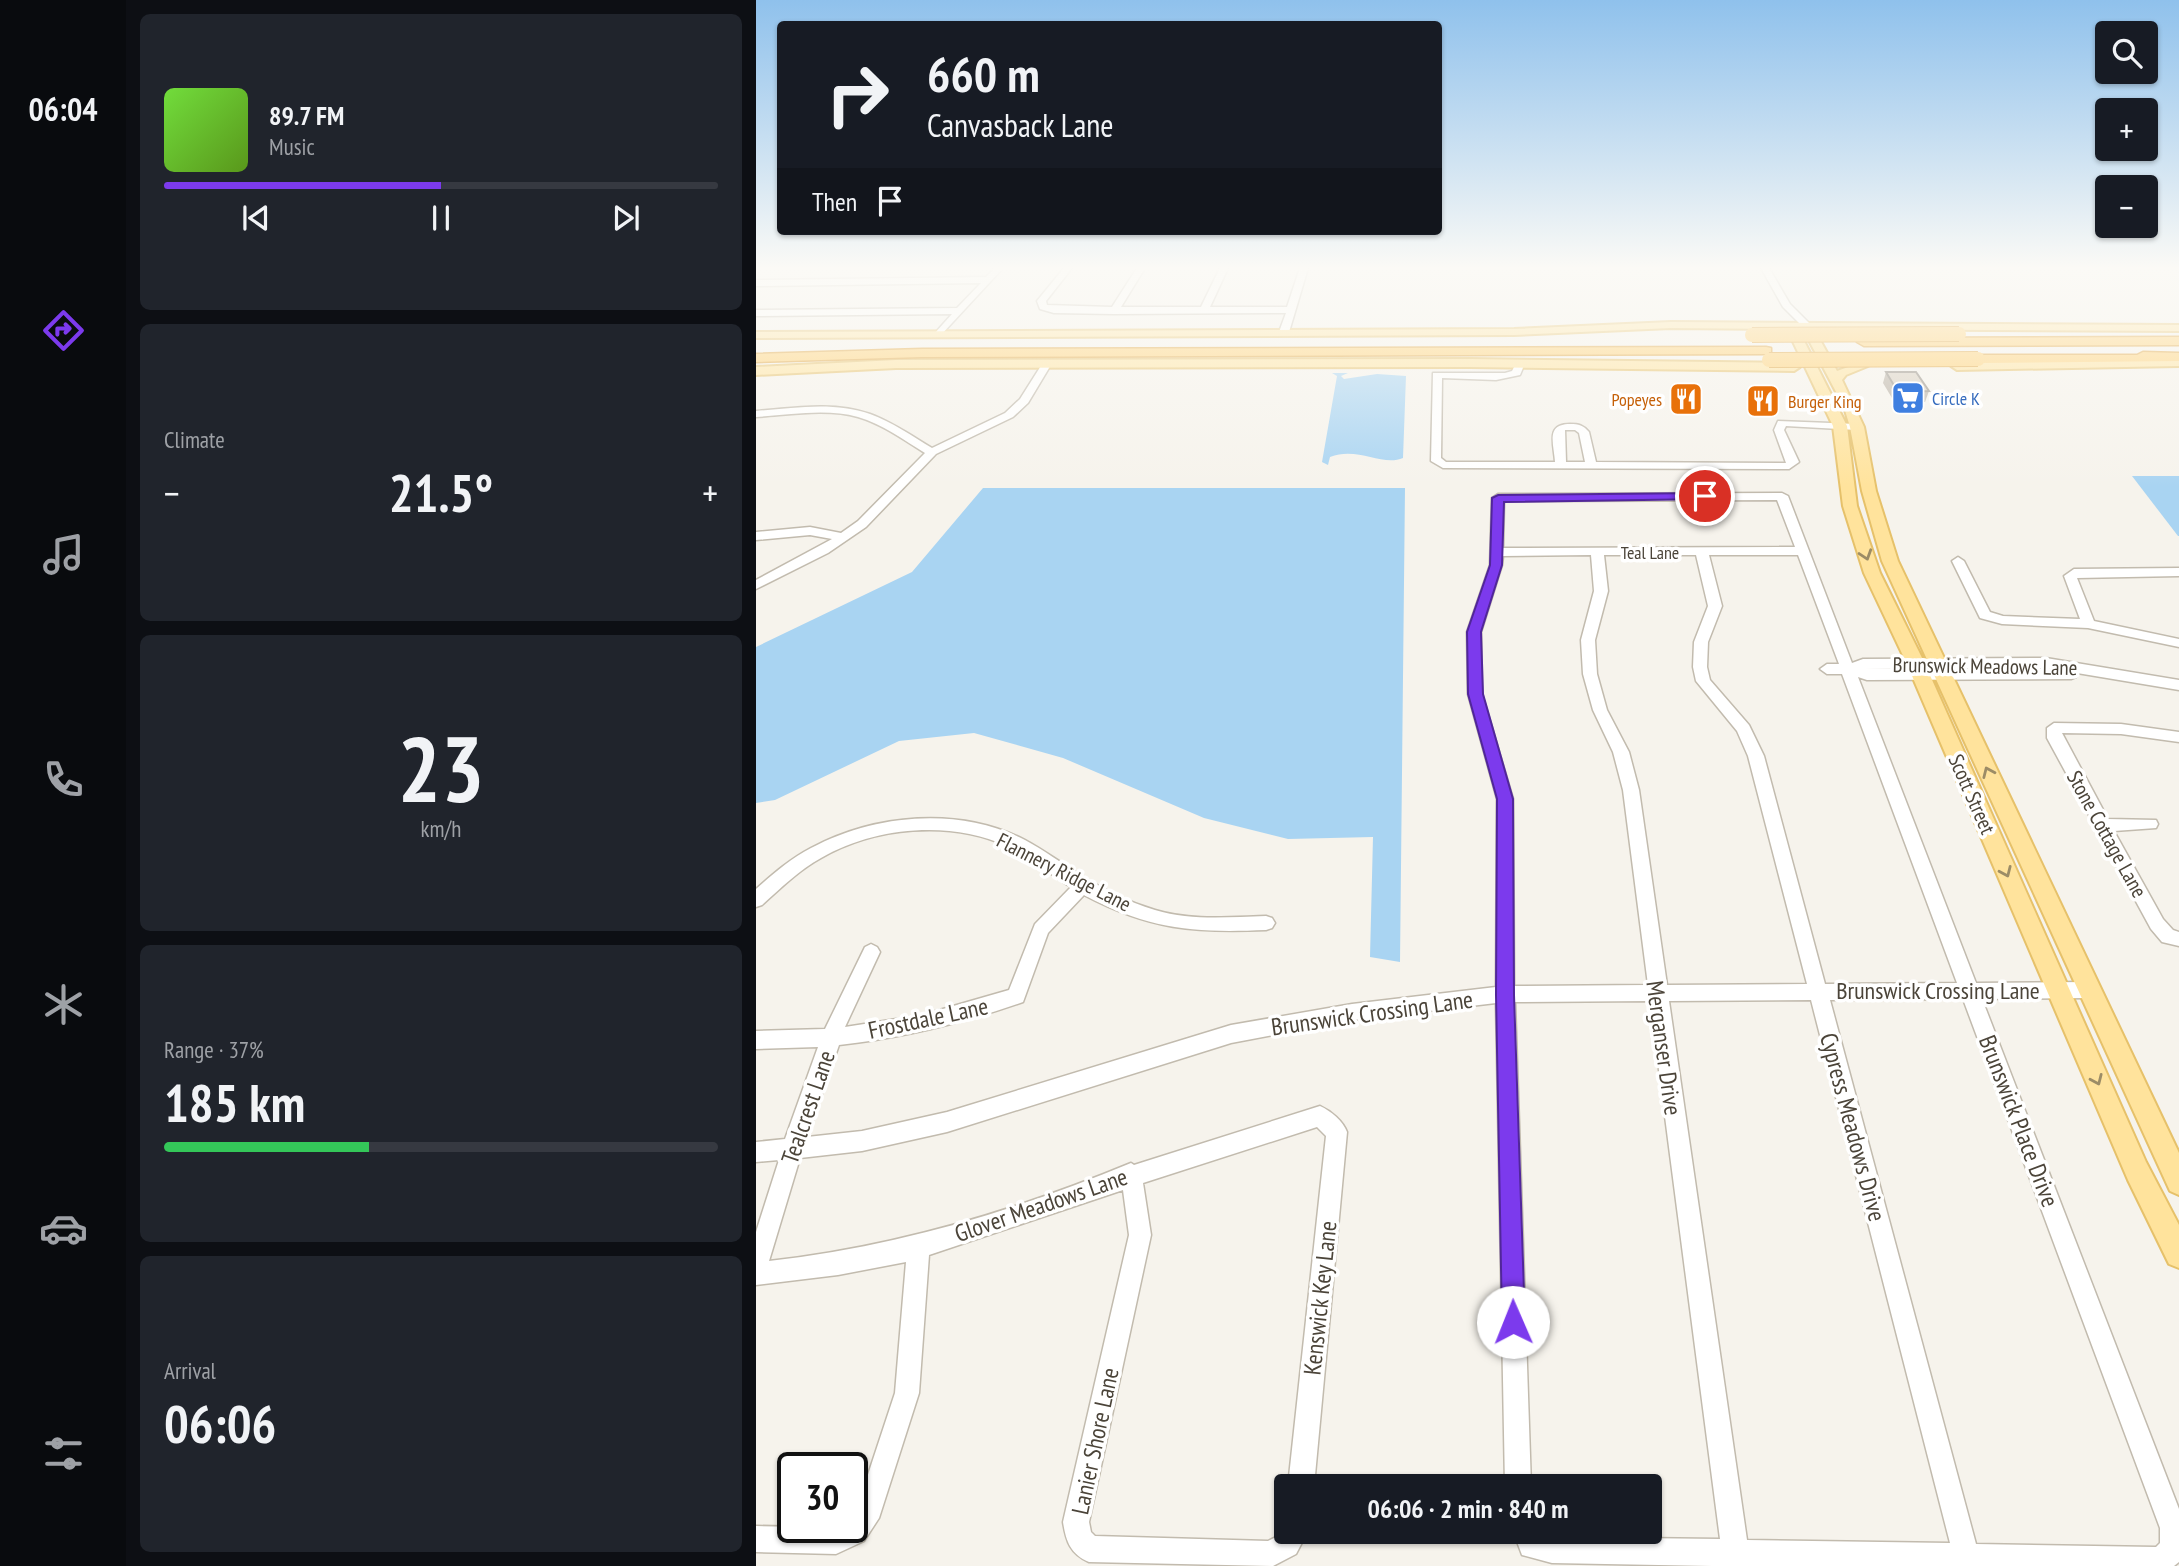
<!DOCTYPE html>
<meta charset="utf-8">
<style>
:root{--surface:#171b24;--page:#20242c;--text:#f1f3f6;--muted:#9ea1a6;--line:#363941;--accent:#7c3aed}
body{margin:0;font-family:"PT Sans Narrow",sans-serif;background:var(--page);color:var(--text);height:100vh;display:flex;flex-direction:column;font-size:26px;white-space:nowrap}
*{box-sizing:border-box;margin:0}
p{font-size:23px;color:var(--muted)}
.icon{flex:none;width:38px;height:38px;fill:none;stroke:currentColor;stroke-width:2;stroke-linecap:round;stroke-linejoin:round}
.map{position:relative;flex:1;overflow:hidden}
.details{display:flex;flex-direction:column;gap:14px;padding:14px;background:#0d0f14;width:630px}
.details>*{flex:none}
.hud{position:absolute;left:21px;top:21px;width:665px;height:214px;border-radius:7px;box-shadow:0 2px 5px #0004;background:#171b24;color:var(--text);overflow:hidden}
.fabs{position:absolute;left:1339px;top:21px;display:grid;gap:14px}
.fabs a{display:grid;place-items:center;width:63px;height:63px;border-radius:7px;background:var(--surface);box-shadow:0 2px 5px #0004;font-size:35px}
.speed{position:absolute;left:21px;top:1452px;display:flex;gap:14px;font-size:35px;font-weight:700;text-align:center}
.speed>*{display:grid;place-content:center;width:91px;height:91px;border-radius:50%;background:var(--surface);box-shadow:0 2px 5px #0004;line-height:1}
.speed .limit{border:4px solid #111;border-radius:10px;background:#fff;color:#111}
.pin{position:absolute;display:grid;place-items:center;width:60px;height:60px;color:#fff;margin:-30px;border:4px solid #fff;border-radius:50%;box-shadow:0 2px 7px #0007}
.me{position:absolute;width:77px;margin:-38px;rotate:359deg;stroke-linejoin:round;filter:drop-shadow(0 0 5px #0008)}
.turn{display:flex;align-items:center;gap:24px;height:147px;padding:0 35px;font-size:32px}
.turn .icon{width:91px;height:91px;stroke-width:2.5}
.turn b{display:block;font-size:49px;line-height:60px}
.then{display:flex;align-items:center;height:66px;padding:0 35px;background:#0003;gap:14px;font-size:26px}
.big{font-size:52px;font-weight:600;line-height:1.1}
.details .card{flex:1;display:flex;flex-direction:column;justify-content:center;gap:10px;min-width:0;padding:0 24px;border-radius:10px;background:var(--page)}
.details .dial{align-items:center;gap:0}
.dial b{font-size:91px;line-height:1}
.song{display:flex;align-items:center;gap:21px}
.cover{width:84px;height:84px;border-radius:10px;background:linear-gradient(135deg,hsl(100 70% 55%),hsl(90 70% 35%))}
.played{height:7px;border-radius:4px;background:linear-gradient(90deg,var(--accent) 50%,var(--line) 50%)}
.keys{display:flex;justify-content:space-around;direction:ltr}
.heat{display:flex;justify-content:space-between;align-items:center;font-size:38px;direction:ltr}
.charge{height:10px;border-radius:5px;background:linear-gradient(90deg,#34c759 37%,var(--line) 0)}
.trip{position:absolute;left:518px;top:1474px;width:388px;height:70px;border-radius:7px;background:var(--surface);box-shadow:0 2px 5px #0004;font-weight:600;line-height:70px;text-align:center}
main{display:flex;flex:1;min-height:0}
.menu{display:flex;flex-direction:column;width:126px;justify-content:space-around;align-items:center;background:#090b0e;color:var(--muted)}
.menu .icon{width:49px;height:49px}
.menu .on{color:var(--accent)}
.menu b{font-size:32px;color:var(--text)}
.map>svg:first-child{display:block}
</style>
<main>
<nav class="menu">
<b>06:04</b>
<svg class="icon on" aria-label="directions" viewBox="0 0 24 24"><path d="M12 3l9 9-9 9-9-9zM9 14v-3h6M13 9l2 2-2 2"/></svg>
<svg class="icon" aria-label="music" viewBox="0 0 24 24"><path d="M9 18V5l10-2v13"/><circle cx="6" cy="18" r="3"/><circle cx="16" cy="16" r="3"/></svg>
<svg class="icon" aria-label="phone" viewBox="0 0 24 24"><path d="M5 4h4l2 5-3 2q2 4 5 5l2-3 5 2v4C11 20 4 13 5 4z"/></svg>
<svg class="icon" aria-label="climate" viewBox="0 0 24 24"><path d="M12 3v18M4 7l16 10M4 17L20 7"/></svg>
<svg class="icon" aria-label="car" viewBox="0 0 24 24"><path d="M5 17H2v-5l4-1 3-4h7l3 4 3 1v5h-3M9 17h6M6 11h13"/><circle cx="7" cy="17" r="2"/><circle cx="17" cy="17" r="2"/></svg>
<svg class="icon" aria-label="filters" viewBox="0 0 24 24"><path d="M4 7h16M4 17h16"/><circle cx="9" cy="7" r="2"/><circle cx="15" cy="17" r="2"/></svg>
</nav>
<section class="details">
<div class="card">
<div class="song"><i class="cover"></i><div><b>89.7 FM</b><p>Music</p></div></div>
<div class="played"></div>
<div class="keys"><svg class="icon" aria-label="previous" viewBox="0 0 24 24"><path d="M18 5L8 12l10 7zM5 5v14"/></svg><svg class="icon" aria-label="pause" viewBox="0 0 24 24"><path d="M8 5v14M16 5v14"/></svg><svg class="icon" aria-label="next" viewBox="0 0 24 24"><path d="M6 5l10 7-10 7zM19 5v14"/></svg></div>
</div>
<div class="card"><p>Climate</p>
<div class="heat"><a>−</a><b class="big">21.5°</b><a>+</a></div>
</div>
<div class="card dial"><b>23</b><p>km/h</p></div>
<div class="card"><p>Range · 37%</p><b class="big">185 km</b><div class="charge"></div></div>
<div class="card"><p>Arrival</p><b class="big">06:06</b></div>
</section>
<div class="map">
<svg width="1423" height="1566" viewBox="0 0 1423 1566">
<rect width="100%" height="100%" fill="#f6f3ec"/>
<!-- water -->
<g fill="#a9d4f2">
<path d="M576 373H592L585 376 588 379 621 374 650 376 647 458C626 467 602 446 574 457L572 465 566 462 581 376Z"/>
<path d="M1376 476H1423V536H1422Z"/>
<path d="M227 488H649L644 962 614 957 617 837 532 839 448 818 307 758 218 733 143 741 19 800 0 803V647L156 572Z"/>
</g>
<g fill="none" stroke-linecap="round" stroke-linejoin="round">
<defs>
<g id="minor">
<path d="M239 268H247L184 336 179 333 196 314 0 316V310L201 308 225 283 0 286V280L230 277Z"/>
<path d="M308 268H316L290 301 291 305 356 307 381 268H389L365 307H445L464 268H472L454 307H531L544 268H552L533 332 528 335 523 332 530 313 358 314 298 313 284 309 281 301Z"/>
<path d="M1005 268H1013L1034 304 1054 324V328H1048L1027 307Z"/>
<path d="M291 360 296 363 272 403 257 417 180 454 110 527 72 553 0 589V580L76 539 54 535 0 540V532L54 527 85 533 102 521 169 453C148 440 126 424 102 417 70 408 33 415 0 417V411C37 408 78 401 114 414 136 422 156 436 176 448L249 413 264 399 288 361Z"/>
<path d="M764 360 769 363 764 375 740 380 686 378 685 458 690 462H799C798 444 789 424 814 424 823 424 827 425 833 432L840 462 1030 463 1018 430 1022 421 1101 424 1106 427 1101 430 1030 426 1028 430 1043 462 1033 469 687 468 675 461 677 373H749L756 371 761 361ZM809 430H819L823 433 829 462H810Z"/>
<path d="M1026 493 1032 496 1096 663 1107 659 1290 658 1423 680V690L1321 673 1320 677 1315 679 1111 680 1102 677 1220 983 1332 982 1339 984 1341 990 1339 996 1332 998 1226 999 1423 1509V1562L1418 1566H956L796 1563 766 1555 757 1531H783L784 1534 796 1537 964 1539 894 1001 759 1002 775 1486H749L740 1003 596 1020 475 1043 191 1132 106 1151 44 1158 13 1261C139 1247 259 1211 375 1163L378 1165 564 1106C575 1111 587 1121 591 1132L558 1486H532L570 1136 561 1127 387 1183 395 1235 333 1522 335 1532 339 1536 512 1541 522 1536 530 1521V1531H552L540 1554 517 1566 333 1562C314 1554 310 1541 307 1522L373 1235 367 1190 173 1255 163 1393 123 1518 108 1541 80 1554 0 1552V1526L96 1528V1513L103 1502 139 1393 150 1262 82 1275 0 1285V1232L23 1160 0 1162V1142L29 1139 62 1047 0 1049V1031L69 1029 109 947 115 944 121 947 124 952 89 1027 166 1015 253 990 279 924 315 887C293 874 274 856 251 846 194 820 119 827 65 858 43 870 25 888 6 905L0 907V889C17 874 34 859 55 848 119 814 203 806 269 840 288 850 305 863 323 874 346 889 372 902 399 910 435 921 473 917 510 916L516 918 519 923 516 928 510 930C438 933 394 930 328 895L292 933 267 1002C207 1023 146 1038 83 1045L51 1137 106 1131 191 1112 475 1025 596 1004 740 987 741 799 712 694 711 632 734 565 736 498 742 494ZM1021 500 1039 547 747 548 748 501ZM835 555 838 591 825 640 827 674 837 710 857 752 867 790 892 985 758 986 757 799 726 694 725 632 746 565 747 556ZM848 555H940L952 606 938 642 937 667 940 681 981 731 992 756 1051 984 911 985 883 790 873 752 851 710 841 674 839 640 852 591ZM953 555H1042L1083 664H1071L1064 669 1071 674H1086L1201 983 1069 984 1008 756 993 725 954 680 951 667 952 642 966 606ZM1290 668 1301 669H1107H1108ZM1207 999 1404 1528V1543L1400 1547 1220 1544 1074 1000ZM1055 1000 1194 1543 991 1540 913 1001Z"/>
<path d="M1202 557 1208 561 1234 612 1247 616 1324 619 1308 576 1318 569 1423 568V576L1321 578 1338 621 1423 639V647L1332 628 1246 624 1224 618 1196 561Z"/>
<path d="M1298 723 1365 724 1423 732V742L1365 734 1306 733 1352 819 1400 820 1402 824 1400 828 1358 831 1407 919 1417 930 1423 932V946L1406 942 1395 929 1291 738V728Z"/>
</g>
<g id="major">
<path d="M915 322 1423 325V331L1058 329 1081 371 1106 362 1112 366 1090 375 1086 380 1108 427 1120 491 1142 561 1423 1153V1195L1414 1191 1126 561 1106 491 1094 427 1088 407 1047 329H1042L1091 426 1101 506 1124 573 1169 664 1390 1162 1423 1225V1268L1413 1264 1372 1180 1151 664 1108 573 1087 506 1077 426 1031 329 915 328 758 335 0 338V332L758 329Z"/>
<path d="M1423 358V366L1201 370 1195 366 1201 362Z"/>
<path d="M714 359 1038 363 1044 367 1038 371 714 367 140 368 0 375V367L140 360Z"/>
</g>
<g id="highway">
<path d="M1423 337V345L1108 346 1101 342 1108 338Z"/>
<path d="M1010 347 1015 348V354L166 357 0 362V354L166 349Z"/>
<path d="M1387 352 1423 353V361L1222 363 1215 359 1222 355H1381Z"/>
</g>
</defs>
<!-- minor casing -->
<use href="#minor" stroke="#c2bbae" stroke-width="3"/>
<!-- major casing -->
<use href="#major" stroke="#e6c16a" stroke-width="4"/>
<!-- highway casing -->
<use href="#highway" stroke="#e0a43c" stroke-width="3"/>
<!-- minor -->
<use href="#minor" fill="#fff" fill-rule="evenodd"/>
<!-- major -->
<use href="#major" fill="#ffe39c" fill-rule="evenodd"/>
<!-- highway -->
<use href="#highway" fill="#ffcf6e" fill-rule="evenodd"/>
<defs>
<g id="highway-bridge">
<path d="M996 335 1203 334"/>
<path d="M1013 360 1222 359"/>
</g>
</defs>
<!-- highway-bridge casing -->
<use href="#highway-bridge" stroke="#e0a43c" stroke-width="16" stroke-linecap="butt"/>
<!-- highway-bridge -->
<use href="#highway-bridge" stroke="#ffcf6e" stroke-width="14"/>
</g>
<!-- wall -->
<path fill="#bab2a6" d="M1130 372 1173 391 1169 402 1139 403 1127 383Z"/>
<!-- building -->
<path fill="#d8cfc1" stroke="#979187" stroke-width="2" d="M1130 372H1160L1173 391 1142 392Z"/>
<!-- one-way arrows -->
<defs><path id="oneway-chevron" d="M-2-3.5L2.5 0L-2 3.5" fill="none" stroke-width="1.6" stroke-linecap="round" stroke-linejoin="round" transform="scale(1.75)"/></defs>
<g stroke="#9c8c66">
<use href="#oneway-chevron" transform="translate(1110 555) rotate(72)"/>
<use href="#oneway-chevron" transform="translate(1232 772) rotate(-114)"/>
<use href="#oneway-chevron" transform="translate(1250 872) rotate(66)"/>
<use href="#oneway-chevron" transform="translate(1341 1080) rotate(66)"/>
</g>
<!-- sky -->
<linearGradient id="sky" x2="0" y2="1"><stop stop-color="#8fc1ec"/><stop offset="0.55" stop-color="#fbfaf6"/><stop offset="1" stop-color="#fbfaf6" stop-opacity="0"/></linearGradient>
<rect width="1423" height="487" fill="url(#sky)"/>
<!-- route -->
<path fill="#7c3aed" stroke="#51269a" stroke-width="2" d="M949 493 953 494V499L748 502 746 565 725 632 727 694 757 799 758 995 769 1322 766 1330 757 1334 749 1330 746 1322 740 995 741 799 712 694 711 632 734 565 736 498 742 495Z"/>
<!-- icons -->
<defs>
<symbol id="supermarket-square" viewBox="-11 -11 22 22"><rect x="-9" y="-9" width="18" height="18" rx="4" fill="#3f7fe0" stroke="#fff"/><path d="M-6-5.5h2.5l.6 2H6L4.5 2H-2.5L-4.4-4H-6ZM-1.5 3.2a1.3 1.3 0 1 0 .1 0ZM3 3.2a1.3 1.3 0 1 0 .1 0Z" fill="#fff"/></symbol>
<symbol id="restaurant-square" viewBox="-11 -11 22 22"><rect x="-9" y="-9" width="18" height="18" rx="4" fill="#e8710a" stroke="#fff"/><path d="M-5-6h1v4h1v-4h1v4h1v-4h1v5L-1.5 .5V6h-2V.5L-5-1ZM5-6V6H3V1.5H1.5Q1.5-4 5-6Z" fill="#fff"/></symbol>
</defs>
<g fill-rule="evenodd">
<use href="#supermarket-square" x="1133" y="379" width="38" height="38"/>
<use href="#restaurant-square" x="911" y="380" width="38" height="38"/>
<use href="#restaurant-square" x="988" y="382" width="38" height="38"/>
</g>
<g text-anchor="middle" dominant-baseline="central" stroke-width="7" stroke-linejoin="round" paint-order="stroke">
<!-- far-shop labels -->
<g font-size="18" fill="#366cbe" stroke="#fff" text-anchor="start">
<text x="1176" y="398">Circle K</text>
</g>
<!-- far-food labels -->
<g font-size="18" fill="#c56008" stroke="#fff" text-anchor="end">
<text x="906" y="399">Popeyes</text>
<text x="1032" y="401" text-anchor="start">Burger King</text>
</g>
<!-- far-street labels -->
<g font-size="18" fill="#4b4439" stroke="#fff">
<text x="894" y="552">Teal Lane</text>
</g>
<!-- street labels -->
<g font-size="21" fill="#4b4439" stroke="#fff">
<text transform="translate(1229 666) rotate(1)">Brunswick Meadows Lane</text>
<text transform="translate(1216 794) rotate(66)">Scott Street</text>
<text transform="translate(1351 834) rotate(61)">Stone Cottage Lane</text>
<text transform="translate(308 872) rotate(27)">Flannery Ridge Lane</text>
</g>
<!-- near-street labels -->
<g font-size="24" fill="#4b4439" stroke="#fff">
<text x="1182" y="990">Brunswick Crossing Lane</text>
<text transform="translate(616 1013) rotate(-8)">Brunswick Crossing Lane</text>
<text transform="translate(172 1018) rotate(-12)">Frostdale Lane</text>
<text transform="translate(908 1048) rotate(82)">Merganser Drive</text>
<text transform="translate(52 1107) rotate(-71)">Tealcrest Lane</text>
<text transform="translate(1263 1121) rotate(69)">Brunswick Place Drive</text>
<text transform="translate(1097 1127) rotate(75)">Cypress Meadows Drive</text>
<text transform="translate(285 1205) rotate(-19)">Glover Meadows Lane</text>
<text transform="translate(564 1298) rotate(-84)">Kenswick Key Lane</text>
<text transform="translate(339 1441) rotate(-78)">Lanier Shore Lane</text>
</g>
</g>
</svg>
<div class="fabs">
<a><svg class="icon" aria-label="search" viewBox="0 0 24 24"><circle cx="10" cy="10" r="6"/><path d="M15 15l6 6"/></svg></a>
<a>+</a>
<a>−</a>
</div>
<div class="speed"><div class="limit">30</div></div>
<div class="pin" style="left:949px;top:496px;background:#d93025"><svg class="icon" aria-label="arrive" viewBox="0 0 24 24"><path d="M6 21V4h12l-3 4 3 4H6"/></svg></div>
<svg class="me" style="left:757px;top:1322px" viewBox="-20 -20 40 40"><circle r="19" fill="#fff"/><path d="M0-13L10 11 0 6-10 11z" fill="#7c3aed"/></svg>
<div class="trip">06:06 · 2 min · 840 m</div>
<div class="hud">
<div class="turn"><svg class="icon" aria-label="right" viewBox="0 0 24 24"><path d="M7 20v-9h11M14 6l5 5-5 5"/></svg><div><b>660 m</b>Canvasback Lane</div></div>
<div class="then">Then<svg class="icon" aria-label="arrive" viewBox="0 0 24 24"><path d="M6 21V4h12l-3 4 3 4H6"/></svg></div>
</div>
</div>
</main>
